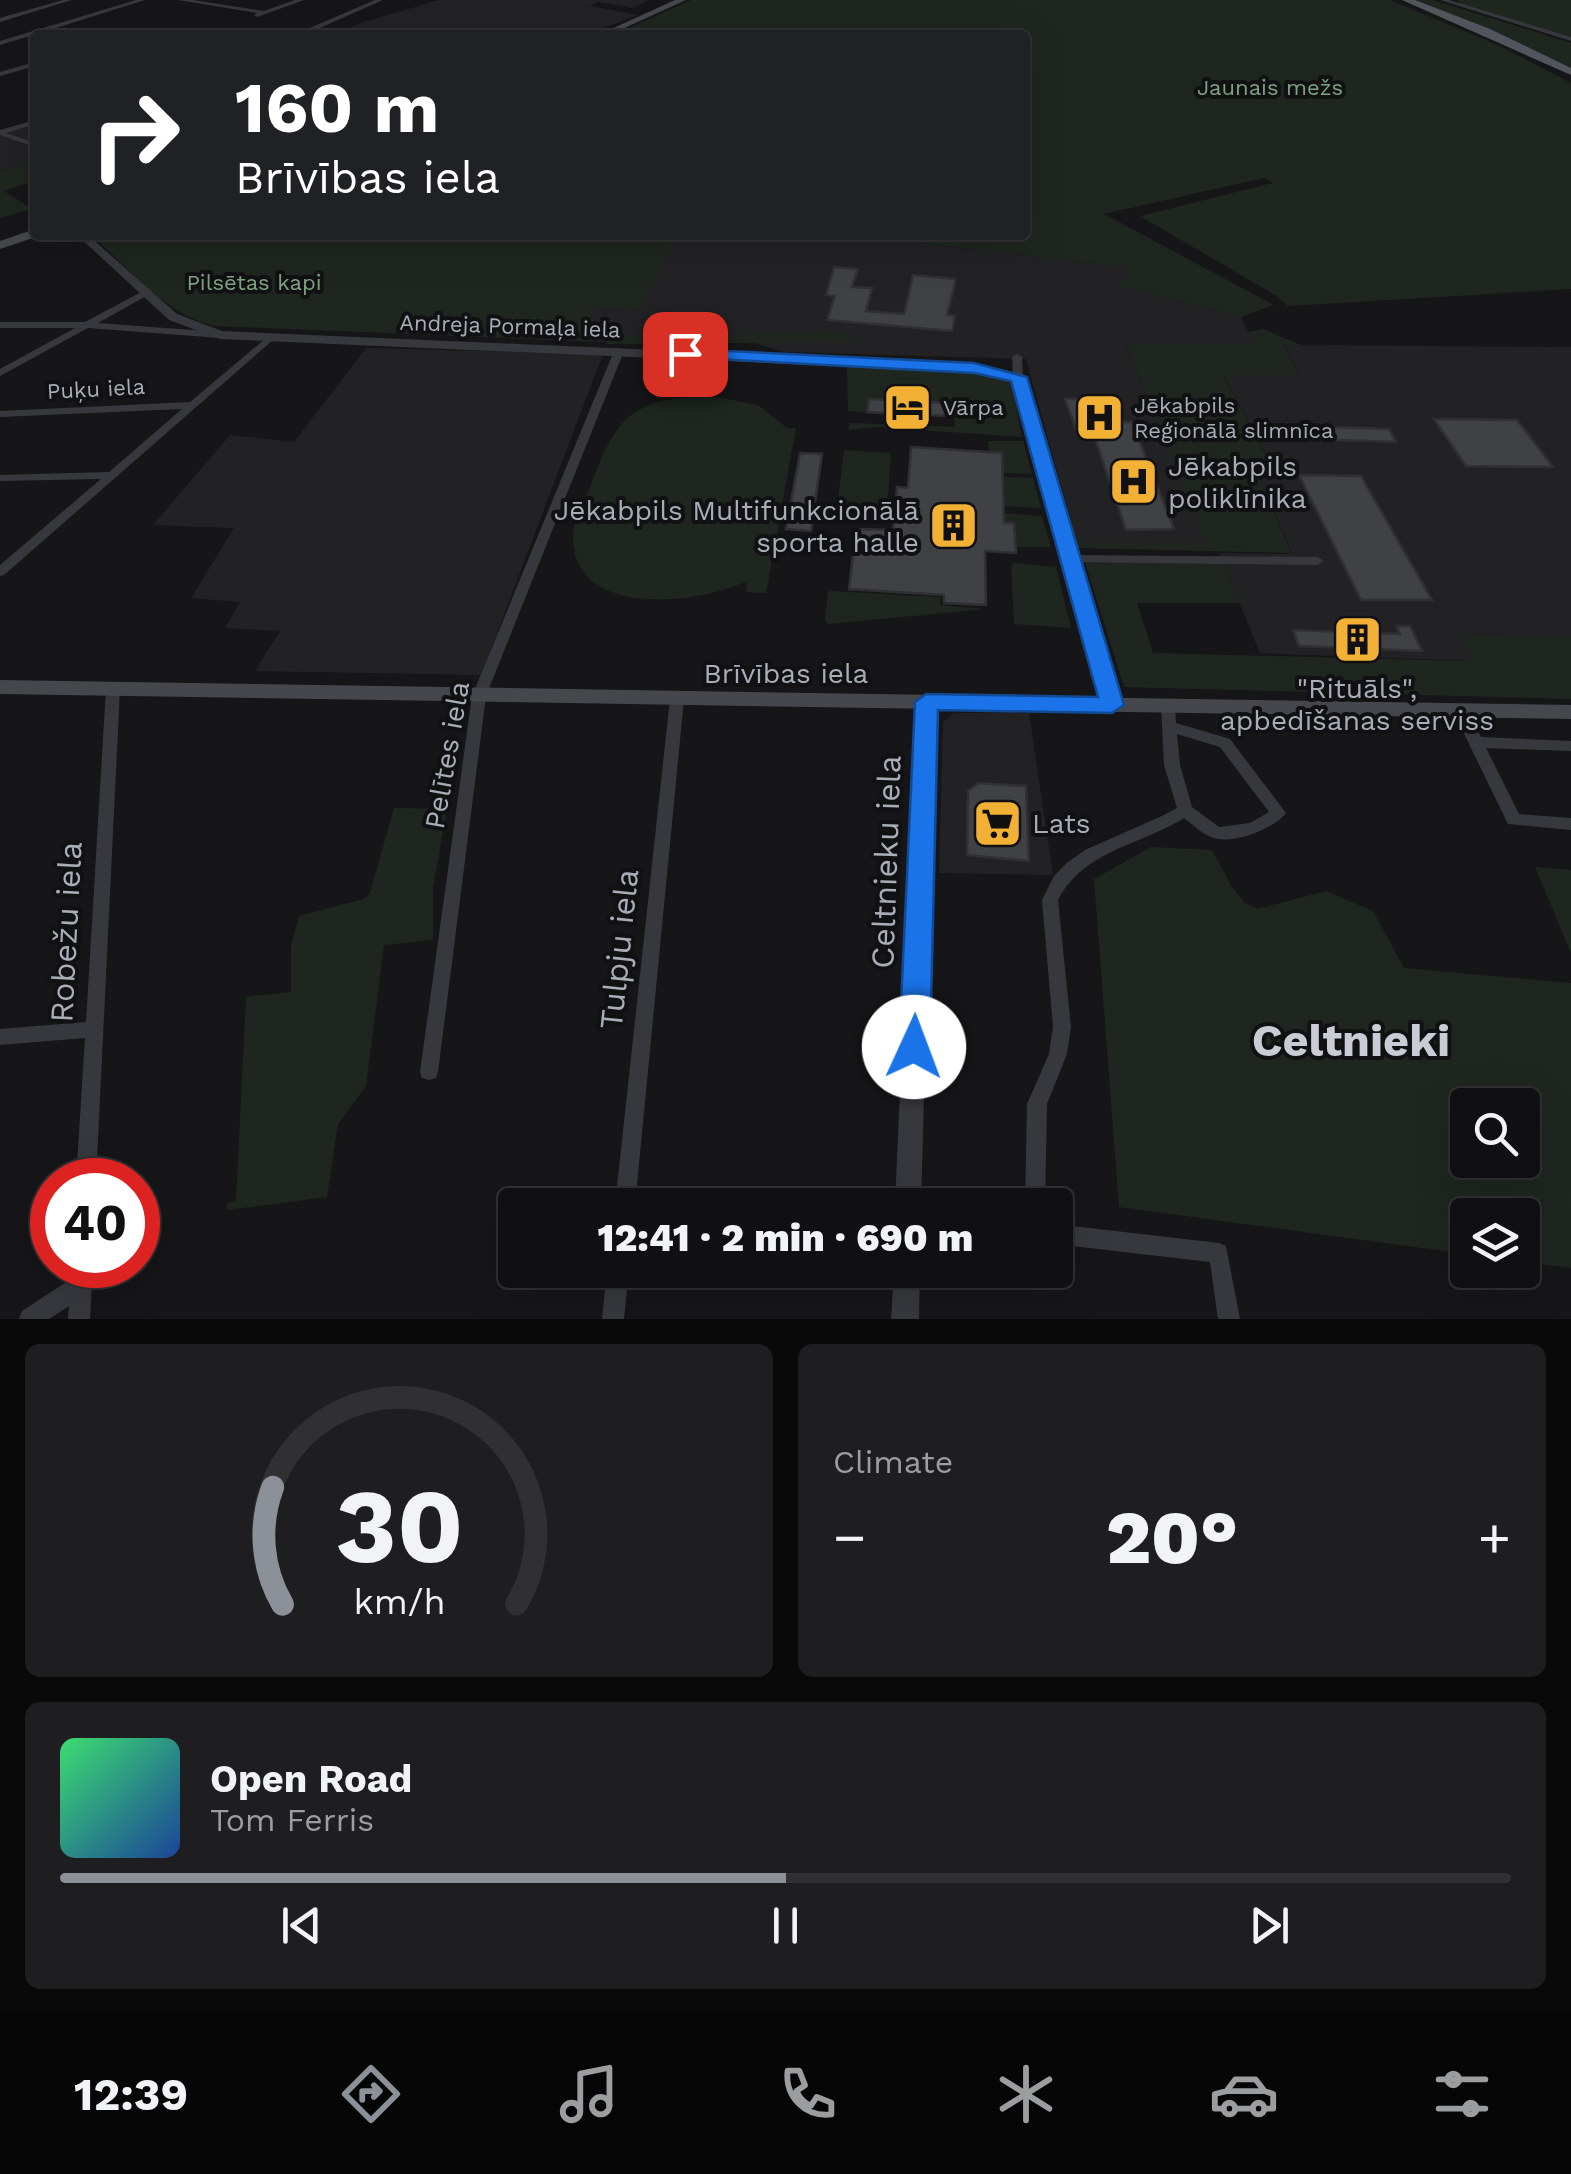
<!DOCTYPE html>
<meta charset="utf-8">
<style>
:root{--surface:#101012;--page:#1e1e20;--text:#f1f3f6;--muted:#9c9d9f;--line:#303032;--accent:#8c9099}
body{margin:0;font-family:"Work Sans",sans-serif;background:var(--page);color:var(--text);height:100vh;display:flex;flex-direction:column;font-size:38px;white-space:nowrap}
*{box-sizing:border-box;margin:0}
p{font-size:32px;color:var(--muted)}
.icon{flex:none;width:55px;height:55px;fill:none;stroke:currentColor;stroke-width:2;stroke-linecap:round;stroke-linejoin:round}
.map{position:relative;height:1319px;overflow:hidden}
.panel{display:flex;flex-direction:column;gap:25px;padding:25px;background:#09090a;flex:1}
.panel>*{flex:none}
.hud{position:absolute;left:30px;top:30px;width:1000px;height:210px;border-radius:10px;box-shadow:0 10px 40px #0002,0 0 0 2px var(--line);background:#202124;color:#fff;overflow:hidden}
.buttons{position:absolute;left:1450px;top:1088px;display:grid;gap:20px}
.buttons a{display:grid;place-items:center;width:90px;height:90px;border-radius:10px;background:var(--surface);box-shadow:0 10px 40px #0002,0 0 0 2px var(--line);font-size:50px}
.speed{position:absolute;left:30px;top:1158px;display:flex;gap:20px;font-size:50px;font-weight:700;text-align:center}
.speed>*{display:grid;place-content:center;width:130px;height:130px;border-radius:50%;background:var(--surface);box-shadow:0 10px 40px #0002,0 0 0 2px var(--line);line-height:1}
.speed .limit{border:15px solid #d22;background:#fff;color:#111}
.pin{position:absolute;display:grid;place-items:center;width:85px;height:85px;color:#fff;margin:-42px;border-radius:20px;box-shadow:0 5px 15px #0006}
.me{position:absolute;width:110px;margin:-55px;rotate:2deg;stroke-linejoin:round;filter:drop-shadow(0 0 8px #0008)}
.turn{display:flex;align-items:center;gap:35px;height:210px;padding:0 40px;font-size:45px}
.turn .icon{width:130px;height:130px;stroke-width:2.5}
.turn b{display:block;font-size:70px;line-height:85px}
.big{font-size:75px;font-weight:800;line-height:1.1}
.panel .card{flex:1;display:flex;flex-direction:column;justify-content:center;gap:15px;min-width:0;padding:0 35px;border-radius:15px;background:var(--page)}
.panel .dial{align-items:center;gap:0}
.dial svg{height:260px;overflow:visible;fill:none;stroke:var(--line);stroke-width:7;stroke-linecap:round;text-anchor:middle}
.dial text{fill:var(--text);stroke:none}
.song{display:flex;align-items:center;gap:30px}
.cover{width:120px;height:120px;border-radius:15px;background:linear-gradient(135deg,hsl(140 70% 55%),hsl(220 70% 35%))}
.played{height:10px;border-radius:5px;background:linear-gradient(90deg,var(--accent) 50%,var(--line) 50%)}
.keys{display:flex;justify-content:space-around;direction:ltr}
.heat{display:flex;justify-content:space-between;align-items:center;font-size:55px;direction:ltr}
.panel .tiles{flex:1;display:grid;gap:25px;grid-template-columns:1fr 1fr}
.card:last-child{grid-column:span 2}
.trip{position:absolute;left:498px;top:1188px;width:575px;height:100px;border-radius:10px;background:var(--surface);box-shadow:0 10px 40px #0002,0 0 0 2px var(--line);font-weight:800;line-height:100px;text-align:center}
.tab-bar{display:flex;height:160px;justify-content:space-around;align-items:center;background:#060607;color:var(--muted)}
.tab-bar .icon{width:70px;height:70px}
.tab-bar .on{color:var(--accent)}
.tab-bar b{font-size:45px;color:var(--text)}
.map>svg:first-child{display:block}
</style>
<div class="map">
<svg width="1571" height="1319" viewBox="0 0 1571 1319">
<rect width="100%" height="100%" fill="#161618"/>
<!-- built -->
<g fill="#222225">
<path d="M439 0H649L633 8 598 2 590 6 638 15 584 35H333L360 23Z"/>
<path d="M35 123V160L0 171V135Z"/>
<path d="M694 235H851L1125 267 1132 273 1117 285 1241 317 1254 344 1126 345 1206 544 1077 543 1026 359 783 352 756 343 601 342 588 308 639 309 673 240Z"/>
<path d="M1284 345 1571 347V637L1460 635 1473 661 1260 653 1219 553 1287 554 1291 551 1260 479 1270 463 1223 374H1299Z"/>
<path d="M366 348 603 354 481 675 255 671 280 631 225 628 240 602 191 598 234 528 153 525 230 435 294 442Z"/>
<path d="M954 713H1029L1053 875 939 873 943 722Z"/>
</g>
<!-- green -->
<g fill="#1e261f" fill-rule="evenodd">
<path d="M691 0H1390L1500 46 1571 83V289L1288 306 1275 295 1140 216 1273 183 1264 178 1104 214 1274 305 1241 317 1116 285 1131 273 1125 267 851 235H1025V35H614Z"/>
<path d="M1414 0H1433L1571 43V68L1489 29Z"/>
<path d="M1458 0H1571V37L1459 4Z"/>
<path d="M35 160V181L4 191 32 209 0 218V171Z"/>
<path d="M125 235H694L673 241 639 309 588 308 601 342 215 326C167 315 133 273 97 240Z"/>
<path d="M1263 329 1301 345 1284 346 1299 375H1223L1270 464 1262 469 1260 479 1291 553 1077 548V543H1205L1126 344H1253L1248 332Z"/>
<path d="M833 331 849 333 860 342 607 344 604 337Z"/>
<path d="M847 366 979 371 1011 379 1022 437 875 427 848 430 850 423 955 427 954 416H947V403L869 399 867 412 848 411Z"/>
<path d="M710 396 758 405 787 428H796L766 593 746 592 747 581C700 604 576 619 573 540 572 521 585 499 592 482 618 414 633 399 710 396Z"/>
<path d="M988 441H1023L1032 474 1003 473 1002 453 989 452Z"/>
<path d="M844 450 891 453 887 508 837 506Z"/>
<path d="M1003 477 1033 478 1041 508 1004 506Z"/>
<path d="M1004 513 1042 516 1051 547H1015L1014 524 1004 523Z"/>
<path d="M1085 562 1223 563 1240 603H1137L1153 653 1472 661 1459 635 1571 637V699L1124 687Z"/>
<path d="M1015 563 1056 567 1071 628 1014 624 1011 565Z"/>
<path d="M828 591 940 597V605L986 609 828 624 825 620Z"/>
<path d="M394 808 447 809 433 888V940L384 945 366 1086 338 1124 327 1197 227 1210V1204L236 1200 246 997 291 992V945L299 916 364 899 370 893Z"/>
<path d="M1151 847 1212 850 1232 887 1245 903 1258 909 1326 891 1373 911 1404 968 1571 983V1268L1523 1262 1522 1215H1468L1467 1254 1119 1207 1094 879ZM1468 1105H1522V1160H1468Z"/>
<path d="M1535 867 1571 870V953Z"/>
</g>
<!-- building -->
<g fill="#404145" stroke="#303034" stroke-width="2.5">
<path d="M834 267 858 269 852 287 872 288 866 311 904 314 913 275 956 279 947 315 955 316 952 331 827 320 835 296 826 295Z"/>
<path d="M869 399 948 403 947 416 867 412Z"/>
<path d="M1065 399H1112L1121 422H1132L1174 529 1126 530 1094 435H1078Z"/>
<path d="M1434 419 1517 420 1553 467 1466 466Z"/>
<path d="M1331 427 1389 429 1396 442 1337 440Z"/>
<path d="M911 447 1002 453 1004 523H1014L1016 553 985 551 986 605 944 603V595L849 589 856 529 893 530 897 487 908 488Z"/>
<path d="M800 453 822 454 811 531 786 529Z"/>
<path d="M1299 475 1361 476 1432 600H1361Z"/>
<path d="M1396 626H1410L1422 651 1299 646 1293 630 1400 634Z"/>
<path d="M978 783 1026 786 1029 861 967 855 968 791Z"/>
</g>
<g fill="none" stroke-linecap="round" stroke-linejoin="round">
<!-- minor -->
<g fill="#37383d" fill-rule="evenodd">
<path d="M63 0H72L0 22V18Z"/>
<path d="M136 0H145L56 28 109 31 235 29 298 33 375 0H383L304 35 235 33 109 35 47 31 0 45V41Z"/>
<path d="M178 0H193L264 11 295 0H304L257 17 254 15 257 13Z"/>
<path d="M1440 0H1449L1571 37V41Z"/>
<path d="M35 62V66L0 76V72Z"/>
<path d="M35 120V124L6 133 35 143V147L0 135V130Z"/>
<path d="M145 290 148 291V295L98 323 220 332 225 335 220 338 88 328 0 376V369L75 328H0V322H85Z"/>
<path d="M271 334 276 337 274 339 4 575 0 576V565L101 479 0 481V475L109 472 182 409 0 417V411L190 402Z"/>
<path d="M619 348 624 351 486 696 438 1072 436 1078 429 1080 422 1078 420 1072 472 696 614 351Z"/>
<path d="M1017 354 1022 357 1023 377 1018 380 1013 377 1012 357Z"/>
<path d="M1069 555 1318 557 1324 561 1318 565 1065 562 1063 559Z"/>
<path d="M113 684 120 689 96 1180H76L85 1038 0 1045V1029L86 1022 106 689Z"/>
<path d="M677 694 684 699 635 1205H615L670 699Z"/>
<path d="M1168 701 1175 706 1176 723 1230 739 1286 813C1274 829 1231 846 1211 837 1202 834 1192 824 1184 818 1141 845 1084 850 1058 900L1071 1027 1067 1054 1047 1104 1045 1205H1025L1027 1104 1049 1054 1053 1027 1042 900 1054 876 1068 862 1085 850 1162 816 1177 808 1164 765 1161 706ZM1177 734 1220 747 1269 812 1250 823 1219 827 1192 807 1180 765Z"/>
<path d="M1460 706 1465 708 1481 737 1571 741V751L1486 748 1519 814 1571 818V830L1508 824 1453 711Z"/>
<path d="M1055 1224 1219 1243 1226 1246 1240 1319H1218L1210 1262 1055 1244Z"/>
<path d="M71 1265H93L90 1319H68L69 1306 49 1319H19L22 1311 71 1279Z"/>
<path d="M607 1270H629L624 1319H602Z"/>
</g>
<!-- tertiary -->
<g fill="#37383d" fill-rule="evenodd">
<path d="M77 235H88L177 314 222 331 974 364 1023 374 1121 705 1112 711 1103 705 1012 380 974 372 220 339 169 320Z"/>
<path d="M926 696 935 702 921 1205H895L917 702Z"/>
<path d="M894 1270H920L919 1319H891Z"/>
</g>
<!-- secondary -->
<g fill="#45474d" fill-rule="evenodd">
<path d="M675 0H686L609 35H598Z"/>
<path d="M35 229V235L39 236 0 249V241Z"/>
<path d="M0 680 1571 705V719L0 694Z"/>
</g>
<!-- primary -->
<path fill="#53555c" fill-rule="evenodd" d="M1402 0H1415L1490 29 1571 68V75Z"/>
</g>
<!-- route -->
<path fill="#1a73e8" stroke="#114b97" stroke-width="2.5" d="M685 349 974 363 1027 377 1124 705 1112 713 938 710 930 1047 925 1057 914 1061 903 1057 899 1047 915 702 926 694 1098 697 1011 381 974 373 679 357V350Z"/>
<!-- icons -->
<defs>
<symbol id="hotel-square" viewBox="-11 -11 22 22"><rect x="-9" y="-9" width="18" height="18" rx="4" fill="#f2b134" stroke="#111113"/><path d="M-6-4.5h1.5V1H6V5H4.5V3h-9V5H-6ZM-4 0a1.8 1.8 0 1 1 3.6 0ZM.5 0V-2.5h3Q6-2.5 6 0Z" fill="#111"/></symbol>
<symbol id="hospital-square" viewBox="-11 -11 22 22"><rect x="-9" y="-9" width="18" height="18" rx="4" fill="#f2b134" stroke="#111113"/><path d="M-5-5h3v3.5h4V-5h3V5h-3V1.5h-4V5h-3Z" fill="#111"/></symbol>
<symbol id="building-square" viewBox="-11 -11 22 22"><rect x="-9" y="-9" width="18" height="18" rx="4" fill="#f2b134" stroke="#111113"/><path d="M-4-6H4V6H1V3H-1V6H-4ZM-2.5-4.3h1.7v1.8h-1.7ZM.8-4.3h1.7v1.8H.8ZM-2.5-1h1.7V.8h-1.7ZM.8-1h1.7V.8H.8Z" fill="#111"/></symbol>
<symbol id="supermarket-square" viewBox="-11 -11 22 22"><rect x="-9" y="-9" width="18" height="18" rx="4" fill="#f2b134" stroke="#111113"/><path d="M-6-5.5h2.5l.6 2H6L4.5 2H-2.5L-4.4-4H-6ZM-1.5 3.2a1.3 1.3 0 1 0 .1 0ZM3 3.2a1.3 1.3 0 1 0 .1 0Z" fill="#111"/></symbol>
</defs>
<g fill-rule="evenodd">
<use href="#hotel-square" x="880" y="380" width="55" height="55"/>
<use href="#hospital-square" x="1072" y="390" width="55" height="55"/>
<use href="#hospital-square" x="1106" y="454" width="55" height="55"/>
<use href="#building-square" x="926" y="498" width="55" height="55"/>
<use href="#building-square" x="1330" y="612" width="55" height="55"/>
<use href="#supermarket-square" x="970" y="796" width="55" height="55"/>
</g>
<g text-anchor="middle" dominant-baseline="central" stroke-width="8" stroke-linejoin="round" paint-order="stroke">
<!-- far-park labels -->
<g font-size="22" fill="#7fa381" stroke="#111113">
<text x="1270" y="87">Jaunais mežs</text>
<text x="254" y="282">Pilsētas kapi</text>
</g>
<!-- far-street labels -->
<g font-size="22" fill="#a8adb8" stroke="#111113">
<text transform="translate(510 326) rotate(2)">Andreja Pormaļa iela</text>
<text transform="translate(96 389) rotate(-3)">Puķu iela</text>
</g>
<!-- far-poi labels -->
<g font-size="22" fill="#a8adb8" stroke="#111113" text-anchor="start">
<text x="1134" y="405">Jēkabpils<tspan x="1134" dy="25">Reģionālā slimnīca</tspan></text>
<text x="943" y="407">Vārpa</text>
</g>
<!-- poi labels -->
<g font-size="28" fill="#a8adb8" stroke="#111113" text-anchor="start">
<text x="1168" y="466">Jēkabpils<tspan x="1168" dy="32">poliklīnika</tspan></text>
<text x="919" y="510" text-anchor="end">Jēkabpils Multifunkcionālā<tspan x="919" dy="32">sporta halle</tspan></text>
<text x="1357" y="688" text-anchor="middle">"Rituāls",<tspan x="1357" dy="32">apbedīšanas serviss</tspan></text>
<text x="1032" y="823">Lats</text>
</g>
<!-- street labels -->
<g font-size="28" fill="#a8adb8" stroke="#111113">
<text x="786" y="673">Brīvības iela</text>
<text transform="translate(447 755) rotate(-80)">Pelītes iela</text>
</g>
<!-- near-street labels -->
<g font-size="32" fill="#a8adb8" stroke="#111113">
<text transform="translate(886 862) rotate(-88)">Celtnieku iela</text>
<text transform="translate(66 932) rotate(-87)">Robežu iela</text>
<text transform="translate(619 949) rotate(-84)">Tulpju iela</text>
</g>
<!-- near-district labels -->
<g font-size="45" font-weight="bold" fill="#c9ccd4" stroke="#111113">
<text x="1351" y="1040">Celtnieki</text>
</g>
</g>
</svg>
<div class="buttons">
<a><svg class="icon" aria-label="search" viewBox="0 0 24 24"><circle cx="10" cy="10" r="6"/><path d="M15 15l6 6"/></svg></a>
<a><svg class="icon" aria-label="layers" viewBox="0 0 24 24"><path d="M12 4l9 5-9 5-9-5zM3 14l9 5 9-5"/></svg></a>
</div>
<div class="speed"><div class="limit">40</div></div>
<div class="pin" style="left:685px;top:354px;background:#d93025"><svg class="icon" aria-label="arrive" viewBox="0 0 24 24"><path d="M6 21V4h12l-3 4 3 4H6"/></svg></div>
<svg class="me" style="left:914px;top:1047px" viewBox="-20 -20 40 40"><circle r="19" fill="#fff"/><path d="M0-13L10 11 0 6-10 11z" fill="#1a73e8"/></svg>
<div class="trip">12:41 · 2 min · 690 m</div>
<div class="hud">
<div class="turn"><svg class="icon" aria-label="right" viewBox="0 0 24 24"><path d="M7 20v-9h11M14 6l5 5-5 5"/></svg><div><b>160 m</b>Brīvības iela</div></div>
</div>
</div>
<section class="panel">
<div class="tiles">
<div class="card dial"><svg viewBox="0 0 100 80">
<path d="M14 69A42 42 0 1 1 86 69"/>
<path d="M14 69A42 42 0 0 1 11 33" stroke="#8c9099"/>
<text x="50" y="56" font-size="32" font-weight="700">30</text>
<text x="50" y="72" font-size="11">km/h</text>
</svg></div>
<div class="card"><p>Climate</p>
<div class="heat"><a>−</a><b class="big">20°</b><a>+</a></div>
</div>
<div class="card">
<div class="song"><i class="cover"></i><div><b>Open Road</b><p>Tom Ferris</p></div></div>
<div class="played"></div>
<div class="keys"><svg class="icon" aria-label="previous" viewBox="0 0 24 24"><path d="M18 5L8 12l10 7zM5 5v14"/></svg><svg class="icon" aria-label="pause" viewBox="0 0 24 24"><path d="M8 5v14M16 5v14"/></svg><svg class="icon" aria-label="next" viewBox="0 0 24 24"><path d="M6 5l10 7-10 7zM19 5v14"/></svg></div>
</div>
</div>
</section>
<nav class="tab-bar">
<b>12:39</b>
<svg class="icon on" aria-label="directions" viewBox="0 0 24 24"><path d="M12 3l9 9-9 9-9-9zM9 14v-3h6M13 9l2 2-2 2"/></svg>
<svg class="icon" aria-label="music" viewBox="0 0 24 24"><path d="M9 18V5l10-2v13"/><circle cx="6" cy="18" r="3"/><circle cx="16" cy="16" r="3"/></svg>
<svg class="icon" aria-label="phone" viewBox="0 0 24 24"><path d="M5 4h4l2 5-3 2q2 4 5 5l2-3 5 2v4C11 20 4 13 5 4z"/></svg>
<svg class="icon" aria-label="climate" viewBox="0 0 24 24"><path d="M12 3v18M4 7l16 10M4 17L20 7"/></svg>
<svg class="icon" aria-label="car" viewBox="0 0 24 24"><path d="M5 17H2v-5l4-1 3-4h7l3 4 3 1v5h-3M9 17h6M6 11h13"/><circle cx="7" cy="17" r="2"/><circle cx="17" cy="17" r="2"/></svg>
<svg class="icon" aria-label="filters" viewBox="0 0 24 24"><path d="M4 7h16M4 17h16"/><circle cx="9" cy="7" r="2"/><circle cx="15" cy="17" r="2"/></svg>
</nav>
